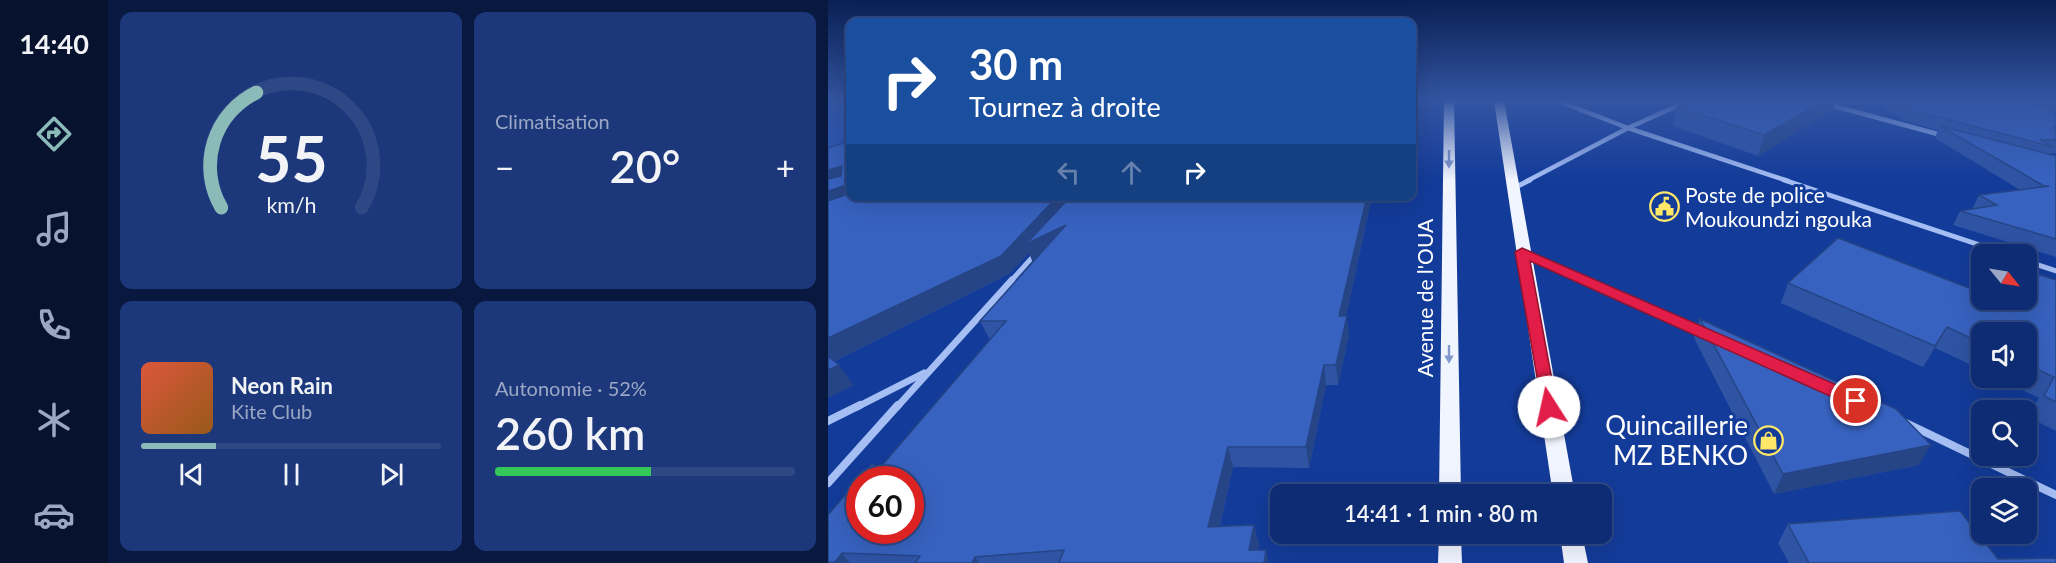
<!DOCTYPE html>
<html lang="fr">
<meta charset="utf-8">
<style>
:root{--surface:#0e2c73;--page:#1c387b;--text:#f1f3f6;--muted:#9ba7c4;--line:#2e4885;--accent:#8bbbb9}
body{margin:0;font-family:Lato,sans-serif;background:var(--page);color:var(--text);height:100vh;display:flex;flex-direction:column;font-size:22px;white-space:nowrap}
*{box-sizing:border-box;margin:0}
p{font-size:20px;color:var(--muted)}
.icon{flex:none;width:33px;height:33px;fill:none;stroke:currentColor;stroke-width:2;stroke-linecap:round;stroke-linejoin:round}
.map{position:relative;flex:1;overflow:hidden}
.details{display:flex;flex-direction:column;gap:12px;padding:12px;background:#08183f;width:720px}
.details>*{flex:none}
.banner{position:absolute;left:18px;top:18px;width:570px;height:183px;border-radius:12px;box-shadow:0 6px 24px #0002,0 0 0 2px var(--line);background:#1a4fa0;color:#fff;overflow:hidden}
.needle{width:39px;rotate:120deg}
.fabs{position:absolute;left:1143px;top:244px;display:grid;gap:12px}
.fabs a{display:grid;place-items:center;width:66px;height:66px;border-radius:12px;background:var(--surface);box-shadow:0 6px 24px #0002,0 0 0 2px var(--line);font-size:30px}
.speed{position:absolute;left:18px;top:466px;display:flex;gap:12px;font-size:30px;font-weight:700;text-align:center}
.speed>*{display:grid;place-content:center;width:78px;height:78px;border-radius:50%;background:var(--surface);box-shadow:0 6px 24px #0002,0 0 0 2px var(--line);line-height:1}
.speed .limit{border:9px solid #d22;background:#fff;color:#111}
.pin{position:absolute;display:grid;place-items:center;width:51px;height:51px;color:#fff;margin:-26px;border:3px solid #fff;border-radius:50%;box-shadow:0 2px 6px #0007}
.me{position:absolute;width:66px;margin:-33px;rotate:350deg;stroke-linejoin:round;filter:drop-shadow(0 0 4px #0008)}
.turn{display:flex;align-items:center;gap:21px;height:126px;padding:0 24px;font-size:27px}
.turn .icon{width:78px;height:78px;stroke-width:2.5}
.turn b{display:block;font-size:42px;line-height:51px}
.lanes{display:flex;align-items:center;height:57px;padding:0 24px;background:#0003;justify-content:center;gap:30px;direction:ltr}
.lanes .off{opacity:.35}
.big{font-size:45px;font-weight:600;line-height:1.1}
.details .tile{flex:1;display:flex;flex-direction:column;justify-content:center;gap:9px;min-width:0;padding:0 21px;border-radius:12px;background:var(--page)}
.details .dial{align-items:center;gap:0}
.dial svg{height:156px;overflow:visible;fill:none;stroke:var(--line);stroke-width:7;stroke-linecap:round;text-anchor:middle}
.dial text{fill:var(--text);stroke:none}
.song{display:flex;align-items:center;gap:18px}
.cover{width:72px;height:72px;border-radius:9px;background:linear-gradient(135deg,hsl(10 70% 55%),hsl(30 70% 35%))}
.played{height:6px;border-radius:3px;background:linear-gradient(90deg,var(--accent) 25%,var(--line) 25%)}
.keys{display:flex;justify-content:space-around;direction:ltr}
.heat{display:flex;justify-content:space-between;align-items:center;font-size:33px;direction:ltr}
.charge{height:9px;border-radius:4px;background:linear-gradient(90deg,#34c759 52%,var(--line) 0)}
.details .tiles{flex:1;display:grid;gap:12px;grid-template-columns:repeat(2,1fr)}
.trip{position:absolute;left:442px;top:484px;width:342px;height:60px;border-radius:12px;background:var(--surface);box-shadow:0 6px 24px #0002,0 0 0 2px var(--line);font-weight:600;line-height:60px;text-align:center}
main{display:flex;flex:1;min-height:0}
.dock{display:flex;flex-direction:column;width:108px;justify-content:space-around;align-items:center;background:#06122e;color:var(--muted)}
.dock .icon{width:42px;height:42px}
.dock .selected{color:var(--accent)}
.dock b{font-size:27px;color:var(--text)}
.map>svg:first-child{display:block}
</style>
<main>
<nav class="dock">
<b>14:40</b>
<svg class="icon selected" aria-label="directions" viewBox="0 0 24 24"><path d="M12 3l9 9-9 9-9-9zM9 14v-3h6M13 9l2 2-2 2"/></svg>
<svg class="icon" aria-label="music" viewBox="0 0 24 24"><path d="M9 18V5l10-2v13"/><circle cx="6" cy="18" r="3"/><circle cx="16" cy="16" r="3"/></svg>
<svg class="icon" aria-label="phone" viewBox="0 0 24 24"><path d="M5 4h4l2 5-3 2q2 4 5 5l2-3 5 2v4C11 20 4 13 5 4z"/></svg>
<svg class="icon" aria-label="climate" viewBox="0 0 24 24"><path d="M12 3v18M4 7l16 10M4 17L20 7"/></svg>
<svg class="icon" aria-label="car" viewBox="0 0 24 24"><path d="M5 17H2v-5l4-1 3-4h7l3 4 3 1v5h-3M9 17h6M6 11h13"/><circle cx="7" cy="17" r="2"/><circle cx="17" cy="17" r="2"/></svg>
</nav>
<section class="details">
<div class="tiles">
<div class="tile dial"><svg viewBox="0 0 100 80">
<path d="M14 69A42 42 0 1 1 86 69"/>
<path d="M14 69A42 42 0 0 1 32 10" stroke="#8bbbb9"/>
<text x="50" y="56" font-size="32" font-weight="700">55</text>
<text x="50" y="72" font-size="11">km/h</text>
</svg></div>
<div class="tile"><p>Climatisation</p>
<div class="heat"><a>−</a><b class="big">20°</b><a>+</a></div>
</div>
<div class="tile">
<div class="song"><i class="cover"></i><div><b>Neon Rain</b><p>Kite Club</p></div></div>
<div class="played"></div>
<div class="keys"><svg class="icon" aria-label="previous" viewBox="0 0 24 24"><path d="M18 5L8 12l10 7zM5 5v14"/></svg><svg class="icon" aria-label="pause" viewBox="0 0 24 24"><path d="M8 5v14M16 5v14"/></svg><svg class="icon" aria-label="next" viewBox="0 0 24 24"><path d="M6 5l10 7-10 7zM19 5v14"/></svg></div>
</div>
<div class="tile"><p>Autonomie · 52%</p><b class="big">260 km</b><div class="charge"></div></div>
</div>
</section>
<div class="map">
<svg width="1228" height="563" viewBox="0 0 1228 563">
<rect width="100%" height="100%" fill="#133b99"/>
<!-- green -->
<path fill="#2553b7" d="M0 101H22V180L0 187Z"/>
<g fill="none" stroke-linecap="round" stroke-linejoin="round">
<!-- street-far3 -->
<g stroke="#a5bef3" stroke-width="4.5">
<path d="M730 101 800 128 960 181"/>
<path d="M987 101 1117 136"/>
<path d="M699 181 800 128 860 101"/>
</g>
<!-- street-far2 -->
<g stroke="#a5bef3" stroke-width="5">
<path d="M956 180 1182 255"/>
<path d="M686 188 702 180"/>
<path d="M697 254 759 281"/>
<path d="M1198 261 1228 271"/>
<path d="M183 281 209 252"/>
</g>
<!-- street-far1 -->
<g stroke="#a5bef3" stroke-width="7">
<path d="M755 280 874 332"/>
<path d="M29 407 96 373"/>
<path d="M69 407 184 280"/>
</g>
<!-- street -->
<g stroke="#a5bef3" stroke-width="8">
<path d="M0 421 32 405"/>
<path d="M1078 423 1228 495"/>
<path d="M0 483 70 405"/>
</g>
<!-- primary -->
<g fill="#f1f5ff" fill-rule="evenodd">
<path d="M616 101H626L633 495H611Z"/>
<path d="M666 101H676L747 495H725Z"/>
<path d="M611 534H633L634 563H610Z"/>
<path d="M732 534H754L760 563H736Z"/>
</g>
</g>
<!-- wall -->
<g fill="#2f54a4">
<path d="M861 101H1019L1014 104 1007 102 1004 110 930 156 845 126 849 107Z"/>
<path d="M1060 101H1228V153H1222L1221 155 1228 156V257L1125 225 1132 211 1144 209 1151 195 1192 190 1107 138 1110 130 1078 121 1057 109Z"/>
<path d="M0 148 22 196H552L544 197 518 316 521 335 510 385H498L481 468 405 467 392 526 426 525 431 545 430 550 441 563H0V515L51 469 162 340 152 321 205 262 201 253 181 274 7 361 25 385 0 398Z"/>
<path d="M1228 280V431L1200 417 1211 398 1169 378H1198V333H1154V370L1107 348 1095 367 953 303 960 283 1181 304 1182 300H1198Z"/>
<path d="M872 319 1091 465 946 494 866 338Z"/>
<path d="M960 524 1170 559 1228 563H961L950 543Z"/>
</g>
<!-- shaded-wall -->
<g fill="#264586">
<path d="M995 101H1007L1004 110 930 156 936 135Z"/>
<path d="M14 166 22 181 0 189V170Z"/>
<path d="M22 184V196L0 212V191Z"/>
<path d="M230 196H252L238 225 205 263 201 253 181 274 1 364 0 363V338Z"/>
<path d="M539 196H544L514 335 511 316Z"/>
<path d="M519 316 521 335 510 385 508 365Z"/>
<path d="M1119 327 1107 348 1095 367 1107 346Z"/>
<path d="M11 365 25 385 0 398V370Z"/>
<path d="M496 365 498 385 481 468 478 447Z"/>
<path d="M1103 445 1091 465 946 494 955 474Z"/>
<path d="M400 447 405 467 387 547 380 527Z"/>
<path d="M426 525 431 545 428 563 421 550Z"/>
<path d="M438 550 441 563H436Z"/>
<path d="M14 553 22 563H8L7 562Z"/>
<path d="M147 557 151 563H144Z"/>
</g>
<!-- building -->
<g fill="#3762bf" stroke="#264586" stroke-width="1.5" fill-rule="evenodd">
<path d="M861 101H995L936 135 849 107Z"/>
<path d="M1068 101H1203L1228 114V127L1225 128 1228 129V140H1212L1225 147 1083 110Z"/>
<path d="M1112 126 1228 156V239L1132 211 1169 205 1151 195 1221 186H1216Z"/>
<path d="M22 141V184L0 191V179L13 176 14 166 0 170V148Z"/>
<path d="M22 193V196H230L173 256 0 338V201Z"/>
<path d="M243 196H539L511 316H519L508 365H496L478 447H400L380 527 426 525 421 550H438L436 563H231L236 550 147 557 144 563H87L92 556 14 553 7 562H0V515L44 464 51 469 178 321H152L238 225 198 244ZM32 480H82V531H32Z"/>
<path d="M1010 238 1154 293V300H1171L1184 305 1186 300H1198L1199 271 1228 280V402L1216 396 1226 377 1198 364V333H1154V343L1119 327 1107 346 960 283Z"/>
<path d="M872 319 1068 409 1103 445 955 474Z"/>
<path d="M0 356 11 365 0 370Z"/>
<path d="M1132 511 1170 559 1228 558V563H981L960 524Z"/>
</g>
<!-- one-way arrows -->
<defs><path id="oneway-solid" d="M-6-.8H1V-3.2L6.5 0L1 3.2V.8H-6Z" transform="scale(1.5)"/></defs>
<g fill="#8298cc">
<use href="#oneway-solid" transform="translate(621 159) rotate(90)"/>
<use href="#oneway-solid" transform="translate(621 354) rotate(90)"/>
</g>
<!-- sky -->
<linearGradient id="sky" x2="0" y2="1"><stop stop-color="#0a2054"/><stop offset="0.56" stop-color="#3355a2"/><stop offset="1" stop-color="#3355a2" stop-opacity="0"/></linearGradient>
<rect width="1228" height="180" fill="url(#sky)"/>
<!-- route -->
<path fill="#e11d48" stroke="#92132f" stroke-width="1.5" d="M694 248 1034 396 1037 401 1028 407 1022 405 702 261 729 407 727 411H715L687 252Z"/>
<!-- icons -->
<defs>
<symbol id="civic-ring" viewBox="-11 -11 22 22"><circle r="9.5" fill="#133b99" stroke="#ffe867" stroke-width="1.5"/><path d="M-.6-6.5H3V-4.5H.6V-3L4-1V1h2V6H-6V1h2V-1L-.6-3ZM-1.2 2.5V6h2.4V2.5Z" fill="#ffe867"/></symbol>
<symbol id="shop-ring" viewBox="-11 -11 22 22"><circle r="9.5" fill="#133b99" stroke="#ffe867" stroke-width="1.5"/><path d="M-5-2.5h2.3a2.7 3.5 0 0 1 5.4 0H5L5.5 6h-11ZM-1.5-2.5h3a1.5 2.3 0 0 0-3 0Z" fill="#ffe867"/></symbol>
</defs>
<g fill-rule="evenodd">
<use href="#civic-ring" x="820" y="190" width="33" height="33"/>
<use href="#shop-ring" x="924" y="424" width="33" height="33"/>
</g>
<g text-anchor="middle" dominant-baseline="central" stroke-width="6" stroke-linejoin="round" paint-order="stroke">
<!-- poi labels -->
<g font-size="21" fill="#fff" stroke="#133b99" text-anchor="start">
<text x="857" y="194">Poste de police<tspan x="857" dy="24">Moukoundzi ngouka</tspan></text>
</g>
<!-- street labels -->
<g font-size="21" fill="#fff" stroke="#133b99">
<text transform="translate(596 298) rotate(-90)">Avenue de l'OUA</text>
</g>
<!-- near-poi labels -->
<g font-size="26" fill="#fff" stroke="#133b99" text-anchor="end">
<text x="920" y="425">Quincaillerie<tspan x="920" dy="30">MZ BENKO</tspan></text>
</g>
</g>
</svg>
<div class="fabs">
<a><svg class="needle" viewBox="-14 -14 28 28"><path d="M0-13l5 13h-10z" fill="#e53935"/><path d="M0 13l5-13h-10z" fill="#9ba7c4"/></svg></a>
<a><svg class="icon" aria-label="sound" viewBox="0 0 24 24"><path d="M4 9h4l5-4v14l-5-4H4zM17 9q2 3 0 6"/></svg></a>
<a><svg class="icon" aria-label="search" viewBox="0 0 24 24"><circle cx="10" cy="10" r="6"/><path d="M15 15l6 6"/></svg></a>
<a><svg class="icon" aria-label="layers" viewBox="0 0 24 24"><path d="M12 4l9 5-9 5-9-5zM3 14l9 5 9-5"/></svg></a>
</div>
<div class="speed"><div class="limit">60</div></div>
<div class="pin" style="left:1028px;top:401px;background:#d93025"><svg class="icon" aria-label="arrive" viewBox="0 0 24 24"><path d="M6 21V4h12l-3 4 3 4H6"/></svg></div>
<svg class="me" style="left:721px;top:407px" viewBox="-20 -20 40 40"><circle r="19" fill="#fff"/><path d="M0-13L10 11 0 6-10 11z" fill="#e11d48"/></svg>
<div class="trip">14:41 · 1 min · 80 m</div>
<div class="banner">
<div class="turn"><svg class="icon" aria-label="right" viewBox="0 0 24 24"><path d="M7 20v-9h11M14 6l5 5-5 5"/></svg><div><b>30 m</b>Tournez à droite</div></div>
<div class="lanes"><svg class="icon off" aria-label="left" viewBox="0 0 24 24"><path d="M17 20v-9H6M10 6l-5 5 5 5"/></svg><svg class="icon off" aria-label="ahead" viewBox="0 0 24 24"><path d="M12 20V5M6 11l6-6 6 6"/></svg><svg class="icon" aria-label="right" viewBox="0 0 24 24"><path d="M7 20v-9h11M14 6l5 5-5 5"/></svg></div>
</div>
</div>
</main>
